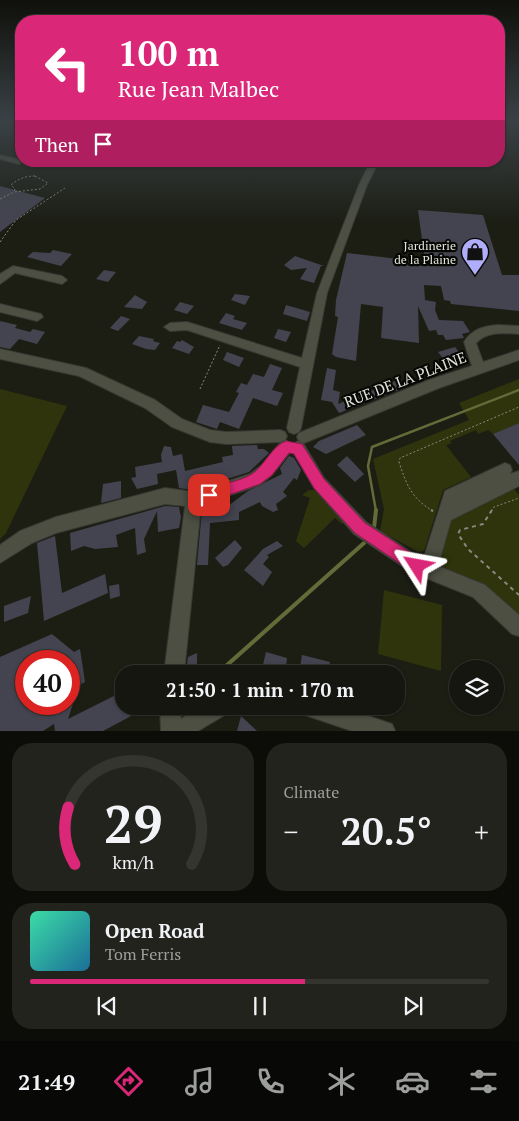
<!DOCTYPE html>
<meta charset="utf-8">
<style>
:root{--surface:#15160f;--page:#22231d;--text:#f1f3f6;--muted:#9d9f9e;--line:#34352f;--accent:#db2777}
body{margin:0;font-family:"PT Serif",serif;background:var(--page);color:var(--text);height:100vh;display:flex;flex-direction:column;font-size:19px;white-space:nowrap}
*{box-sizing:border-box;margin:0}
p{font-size:16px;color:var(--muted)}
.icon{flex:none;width:28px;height:28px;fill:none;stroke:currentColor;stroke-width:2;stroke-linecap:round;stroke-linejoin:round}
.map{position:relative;height:731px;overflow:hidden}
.drawer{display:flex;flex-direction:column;gap:12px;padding:12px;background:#0c0c08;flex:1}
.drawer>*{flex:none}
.guide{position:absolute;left:15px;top:15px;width:490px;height:152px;border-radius:20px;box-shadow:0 1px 4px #0004,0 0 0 1px var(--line);background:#db2777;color:#fff;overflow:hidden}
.fabs{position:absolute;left:449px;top:660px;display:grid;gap:10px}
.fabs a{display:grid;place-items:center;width:55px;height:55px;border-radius:50%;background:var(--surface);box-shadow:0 1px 4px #0004,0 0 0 1px var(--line);font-size:25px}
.speed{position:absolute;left:15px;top:650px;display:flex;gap:10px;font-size:25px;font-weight:700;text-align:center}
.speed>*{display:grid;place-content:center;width:65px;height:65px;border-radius:50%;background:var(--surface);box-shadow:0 1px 4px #0004,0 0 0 1px var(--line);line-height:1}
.speed .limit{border:8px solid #d22;background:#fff;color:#111}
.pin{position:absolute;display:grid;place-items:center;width:42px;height:42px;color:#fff;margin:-21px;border-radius:10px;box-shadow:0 2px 8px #0006}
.me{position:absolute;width:55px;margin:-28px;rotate:304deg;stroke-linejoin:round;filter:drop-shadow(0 0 4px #0008)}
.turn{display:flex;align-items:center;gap:18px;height:105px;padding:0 20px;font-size:22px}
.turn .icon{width:65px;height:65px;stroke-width:2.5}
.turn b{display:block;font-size:35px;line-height:42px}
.then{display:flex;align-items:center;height:48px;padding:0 20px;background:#0003;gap:10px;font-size:19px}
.big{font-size:38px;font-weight:800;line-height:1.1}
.drawer .card{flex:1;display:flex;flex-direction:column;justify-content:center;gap:8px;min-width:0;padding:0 18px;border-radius:20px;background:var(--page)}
.drawer .dial{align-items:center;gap:0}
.dial svg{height:130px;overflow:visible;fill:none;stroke:var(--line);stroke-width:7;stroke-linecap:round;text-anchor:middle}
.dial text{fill:var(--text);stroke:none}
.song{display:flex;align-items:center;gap:15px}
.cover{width:60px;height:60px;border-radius:8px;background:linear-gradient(135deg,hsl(160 70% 55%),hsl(200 70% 35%))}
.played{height:5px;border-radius:2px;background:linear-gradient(90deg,var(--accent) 60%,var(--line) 60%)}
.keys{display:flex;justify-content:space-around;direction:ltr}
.heat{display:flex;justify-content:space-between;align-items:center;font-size:28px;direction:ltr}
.drawer .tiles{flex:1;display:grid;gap:12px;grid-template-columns:1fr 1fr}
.card:last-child{grid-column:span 2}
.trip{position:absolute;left:115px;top:665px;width:290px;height:50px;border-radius:20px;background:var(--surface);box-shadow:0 1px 4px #0004,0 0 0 1px var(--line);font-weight:800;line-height:50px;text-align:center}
.tabs{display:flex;height:80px;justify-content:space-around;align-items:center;background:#080906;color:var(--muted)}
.tabs .icon{width:35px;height:35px}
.tabs .on{color:var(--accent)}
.tabs b{font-size:22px;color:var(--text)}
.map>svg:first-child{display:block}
</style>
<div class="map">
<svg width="519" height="731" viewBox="0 0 519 731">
<rect width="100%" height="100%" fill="#1c1e14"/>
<!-- green -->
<g fill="#2f340c">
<path d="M519 379V423L493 434 488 430 478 434 476 430 450 441 452 443 446 445 471 477 443 490 424 551 418 552 380 531 384 509 373 459 469 420 459 403Z"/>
<path d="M0 389 67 406 6 533 0 539Z"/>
<path d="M514 489 519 495V616L482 585 445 570 437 564 446 523Z"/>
<path d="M309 490H319L345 521 342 524 335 518 304 548 296 541 310 498 302 495Z"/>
<path d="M384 590 442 605 441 671 378 654Z"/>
</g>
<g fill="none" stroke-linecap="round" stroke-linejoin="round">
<!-- stream-far1 -->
<path stroke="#646b39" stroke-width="2.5" d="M376 511 368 466 372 447 519 390"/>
<!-- stream -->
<g stroke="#646b39" stroke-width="4">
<path d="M374 528 376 510"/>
<path d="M217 674 364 543"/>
</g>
</g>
<!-- building -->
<g fill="#444450" fill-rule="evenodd">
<path d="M0 186 45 198 0 232Z"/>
<path d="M418 210 483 215 502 275H519V311L451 304 450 301 444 300 441 286 424 285 425 300 436 302 435 310 439 320 463 321 470 332 462 334 464 338 446 340 443 335H438L436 330 429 331 418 306 419 343 381 338 383 307 361 304 356 361 336 357 332 354 338 317 335 316 336 300 347 253 425 262Z"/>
<path d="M53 250 72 254 61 266 27 257 33 252 50 253Z"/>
<path d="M295 256 324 266H321L314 283 300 279 307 268 291 270 284 265Z"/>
<path d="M104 270 116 272 108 282 96 279Z"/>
<path d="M235 294 250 296 245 305 231 300Z"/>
<path d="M135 295 147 302 142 309 124 307Z"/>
<path d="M180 302 194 306 187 314 174 310Z"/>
<path d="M286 305 310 312 307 321 283 314Z"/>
<path d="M226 313 235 316 233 319 247 323 242 330 219 323Z"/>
<path d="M121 316 130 319 118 331 110 328Z"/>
<path d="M0 321 17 325 15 328 30 332 33 329 45 332 37 344 19 339 10 349 0 347Z"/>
<path d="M278 329 291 332 286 342 274 338Z"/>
<path d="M139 336 154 339 153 341 160 343 155 350 146 349 132 344Z"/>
<path d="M182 340 194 347 189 354 172 348 177 341 180 342Z"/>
<path d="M455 347 461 355 445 361 438 352Z"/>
<path d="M227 352 244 358 239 367 223 360Z"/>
<path d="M270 364 282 368 272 390 283 393 277 406 253 398 239 429 220 422 217 429 196 422 203 405 229 412 239 393 236 392 241 383 247 385 253 374 264 377Z"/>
<path d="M327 368 336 370 333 390 340 392 338 404 400 379 407 387 339 413 332 402 321 400Z"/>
<path d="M519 423V465L493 434Z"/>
<path d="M357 425 366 435 326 454 313 447 319 441Z"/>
<path d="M257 445 258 449H264L269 453 249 472 192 490 179 488 176 470 157 474 158 484 137 489 131 478 136 477 135 467 162 462 161 455 164 446 171 447 173 456 182 454 185 471 223 462 222 457 233 455 232 446Z"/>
<path d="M289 456 294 458 301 470 297 480 294 478 283 492 287 496 276 504 278 510 273 512 262 506 260 502 239 512V520L210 523 208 565H197L202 510 223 500 228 506 248 491 282 474 280 468Z"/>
<path d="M347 456 364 474 355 482 337 465Z"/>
<path d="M121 481V498L101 503 103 484Z"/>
<path d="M165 506 179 507 181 517 179 528 158 532 157 511 144 539 146 552 137 555 135 528 116 535 118 547 95 549 84 546 71 551 70 533Z"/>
<path d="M55 536 62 593 105 574 108 593 44 621 37 543Z"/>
<path d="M235 540 242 548 228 565 223 567 215 558Z"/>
<path d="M277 541 283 546 267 555 269 557 263 564 272 572 263 586 244 570 263 549Z"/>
<path d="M119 584 120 596 110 599 109 586Z"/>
<path d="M31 596 28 613 4 622V606Z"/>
<path d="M52 634 74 652 80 649 85 682 79 685 68 719 124 691V706H150L103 731H55L54 724 43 731H0V657ZM26 661H69V704H26Z"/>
<path d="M266 652 287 658 285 674 262 669Z"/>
<path d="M197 653V673H186L188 657Z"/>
<path d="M302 655 330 662 328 674H299Z"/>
<path d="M241 716 257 731H237Z"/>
</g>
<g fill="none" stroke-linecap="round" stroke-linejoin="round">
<defs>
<g id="minor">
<path d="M0 121H6L0 125Z"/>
<path d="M0 155 21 160 23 162 19 164 0 159Z"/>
<path d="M371 161H379L367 185 327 293 301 428 299 432 294 434 289 432 287 428 300 367 187 330 170 331 164 327 170 323 187 322 302 358 317 293 359 185Z"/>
<path d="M13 266 62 276 67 280 62 284 15 273 0 284V274Z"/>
<path d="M0 304 41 314 43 317 37 321 0 312Z"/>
<path d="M498 325 519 326V334C504 333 487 331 476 343L483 362 519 350V360L439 388 309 441 304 443 299 441 297 437 299 433 429 380 472 366 464 342C472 329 484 326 498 325Z"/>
<path d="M0 349 86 368 155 400 182 419 210 430 226 432 280 430 285 432 287 436 285 440 280 442 226 444 210 442 172 427 145 408 79 376 0 359Z"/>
<path d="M286 440 292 445 298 441 303 443 324 478 366 522 423 560 445 491 505 463 510 465 512 470 510 474 519 471V486L451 520 438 566 485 585 519 615V636L512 634 473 597 411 572 354 534 314 488 292 450 272 475 260 485 201 505 184 674H164L185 506 165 504 56 533 32 543 0 563V545L20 531 56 517 165 488 194 492 250 474 262 465 281 442Z"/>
<path d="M160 706H180L181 719 200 706H231L228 713 198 731H161Z"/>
<path d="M296 706H339L392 724 395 731H352L299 713Z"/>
</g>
</defs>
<!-- minor casing -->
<use href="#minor" stroke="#373932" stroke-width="2"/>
<!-- path-far1 -->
<g stroke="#888a82" stroke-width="1" stroke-dasharray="2 2" stroke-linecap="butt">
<path d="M35 176 48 183 40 189 14 192 15 189 11 185C18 179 25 176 35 176Z"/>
<path d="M0 199 14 192"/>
<path d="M0 242 16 220 65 188"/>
<path d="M200 389 220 345"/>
<path d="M433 511C412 499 406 484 399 462L400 458 519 407"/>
<path d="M491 511 494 507 519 498"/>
</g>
<!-- path -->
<g stroke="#888a82" stroke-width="2" stroke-dasharray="4 4" stroke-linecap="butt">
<path d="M431 510 433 511"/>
<path d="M492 510 483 524 460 530 458 534 468 549 519 595"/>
</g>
<!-- minor -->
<use href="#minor" fill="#4d4f43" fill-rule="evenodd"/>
</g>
<!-- sky -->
<linearGradient id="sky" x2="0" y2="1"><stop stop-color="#0f100b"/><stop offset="0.54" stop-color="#3a4145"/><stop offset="1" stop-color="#3a4145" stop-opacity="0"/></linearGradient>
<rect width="519" height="223" fill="url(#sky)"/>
<!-- route -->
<path fill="#db2777" stroke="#8e194d" d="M286 441 302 444 324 479 365 523 422 560 425 566 422 571 417 573 411 571 355 533 314 488 294 454 289 453 272 475 260 484 209 502 204 500 202 495 204 490C219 484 239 482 252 474 265 465 272 446 286 441Z"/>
<!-- icons -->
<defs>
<symbol id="shop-pin" viewBox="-11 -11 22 30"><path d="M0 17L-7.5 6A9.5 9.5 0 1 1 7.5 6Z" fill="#b0aefa" stroke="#070804"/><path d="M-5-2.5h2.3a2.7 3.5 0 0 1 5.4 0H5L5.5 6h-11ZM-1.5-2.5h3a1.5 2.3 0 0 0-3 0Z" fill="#111"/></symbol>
</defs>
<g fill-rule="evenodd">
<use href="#shop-pin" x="459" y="236" width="32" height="43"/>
</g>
<g text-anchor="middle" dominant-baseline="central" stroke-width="4.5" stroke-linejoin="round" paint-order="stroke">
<!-- far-poi labels -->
<g font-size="12" fill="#e3e5de" stroke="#070804" text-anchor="end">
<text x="456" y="245">Jardinerie<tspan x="456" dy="14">de la Plaine</tspan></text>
</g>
<!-- street labels -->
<g font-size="15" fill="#e3e5de" stroke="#070804">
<text transform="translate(405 379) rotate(-21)">RUE DE LA PLAINE</text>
</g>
</g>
</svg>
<div class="fabs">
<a><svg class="icon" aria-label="layers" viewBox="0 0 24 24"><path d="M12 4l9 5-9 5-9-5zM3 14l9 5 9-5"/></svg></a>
</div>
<div class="speed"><div class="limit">40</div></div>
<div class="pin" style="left:209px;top:495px;background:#d93025"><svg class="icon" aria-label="arrive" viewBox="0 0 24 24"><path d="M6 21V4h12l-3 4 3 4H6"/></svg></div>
<svg class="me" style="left:417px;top:566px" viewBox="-20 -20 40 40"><path d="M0-17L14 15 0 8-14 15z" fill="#db2777" stroke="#fff" stroke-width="4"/></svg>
<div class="trip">21:50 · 1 min · 170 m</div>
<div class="guide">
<div class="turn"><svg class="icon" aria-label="left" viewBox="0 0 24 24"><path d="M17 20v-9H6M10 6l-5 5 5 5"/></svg><div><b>100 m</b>Rue Jean Malbec</div></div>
<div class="then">Then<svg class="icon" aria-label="arrive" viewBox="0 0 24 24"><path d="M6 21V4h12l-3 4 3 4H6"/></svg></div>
</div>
</div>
<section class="drawer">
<div class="tiles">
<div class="card dial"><svg viewBox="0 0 100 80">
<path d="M14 69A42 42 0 1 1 86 69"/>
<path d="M14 69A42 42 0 0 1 10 34" stroke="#db2777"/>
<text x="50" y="56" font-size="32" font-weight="700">29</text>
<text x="50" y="72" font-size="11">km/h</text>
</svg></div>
<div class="card"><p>Climate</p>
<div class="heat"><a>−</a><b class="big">20.5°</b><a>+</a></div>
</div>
<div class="card">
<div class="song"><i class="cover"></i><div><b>Open Road</b><p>Tom Ferris</p></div></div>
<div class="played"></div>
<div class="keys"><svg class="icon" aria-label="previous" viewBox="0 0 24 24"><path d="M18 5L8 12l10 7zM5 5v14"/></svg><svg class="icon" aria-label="pause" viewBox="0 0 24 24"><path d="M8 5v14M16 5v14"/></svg><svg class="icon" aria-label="next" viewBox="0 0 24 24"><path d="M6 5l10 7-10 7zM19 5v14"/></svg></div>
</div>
</div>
</section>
<nav class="tabs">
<b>21:49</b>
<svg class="icon on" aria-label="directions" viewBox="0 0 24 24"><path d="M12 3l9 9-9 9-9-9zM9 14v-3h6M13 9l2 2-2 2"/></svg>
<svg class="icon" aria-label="music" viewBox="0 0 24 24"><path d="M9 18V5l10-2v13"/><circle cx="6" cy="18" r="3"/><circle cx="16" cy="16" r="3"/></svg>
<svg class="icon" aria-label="phone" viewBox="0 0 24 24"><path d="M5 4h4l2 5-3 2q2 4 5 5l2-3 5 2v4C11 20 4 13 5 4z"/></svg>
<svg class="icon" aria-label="climate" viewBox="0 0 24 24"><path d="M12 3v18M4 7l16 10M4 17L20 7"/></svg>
<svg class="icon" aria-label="car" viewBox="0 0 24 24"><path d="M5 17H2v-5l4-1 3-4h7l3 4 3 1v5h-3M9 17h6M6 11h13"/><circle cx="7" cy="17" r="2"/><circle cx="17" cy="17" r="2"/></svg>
<svg class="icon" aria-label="filters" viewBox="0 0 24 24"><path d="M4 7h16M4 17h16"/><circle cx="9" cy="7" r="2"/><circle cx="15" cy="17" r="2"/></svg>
</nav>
